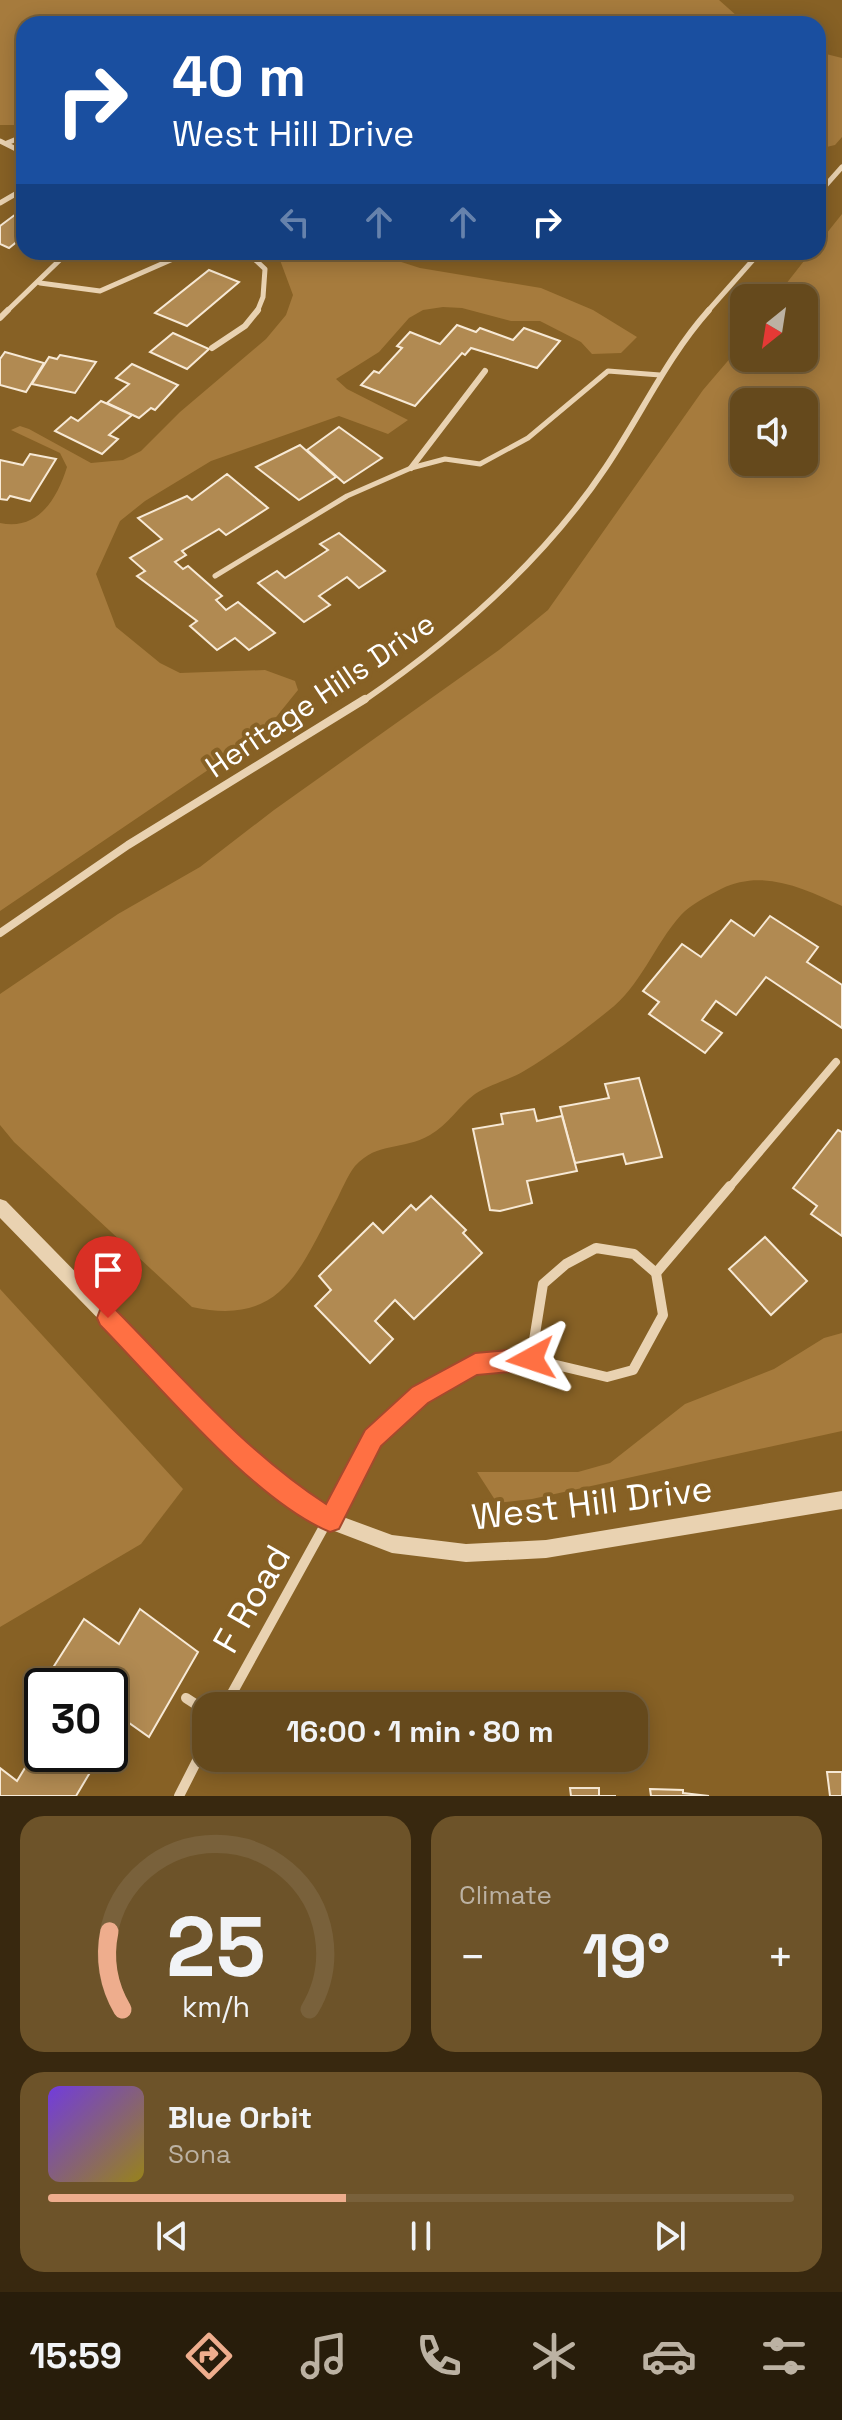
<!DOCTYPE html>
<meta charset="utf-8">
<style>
:root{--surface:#65491c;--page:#6d5329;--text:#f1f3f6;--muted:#bcb2a3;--line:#79613b;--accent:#eead8d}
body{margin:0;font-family:"Space Grotesk",sans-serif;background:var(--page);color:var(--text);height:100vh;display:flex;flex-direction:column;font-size:30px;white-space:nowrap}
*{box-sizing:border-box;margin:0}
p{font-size:26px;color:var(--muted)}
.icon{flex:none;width:44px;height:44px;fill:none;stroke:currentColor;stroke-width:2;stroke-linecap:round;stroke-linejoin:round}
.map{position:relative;height:1796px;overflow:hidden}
.details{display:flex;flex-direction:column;gap:20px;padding:20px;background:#38280f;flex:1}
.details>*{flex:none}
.guide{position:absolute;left:16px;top:16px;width:810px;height:244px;border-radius:24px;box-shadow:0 4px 20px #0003,0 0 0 2px var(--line);background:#1a4fa0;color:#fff;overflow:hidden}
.needle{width:52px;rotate:210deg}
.tools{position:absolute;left:730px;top:284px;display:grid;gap:16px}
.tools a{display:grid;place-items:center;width:88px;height:88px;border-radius:16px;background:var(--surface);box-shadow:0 4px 20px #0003,0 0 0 2px var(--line);font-size:40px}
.speed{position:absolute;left:24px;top:1668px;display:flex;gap:16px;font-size:40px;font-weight:700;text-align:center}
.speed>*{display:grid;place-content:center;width:104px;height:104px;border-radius:50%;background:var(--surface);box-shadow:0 4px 20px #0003,0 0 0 2px var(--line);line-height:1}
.speed .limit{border:4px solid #111;border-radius:12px;background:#fff;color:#111}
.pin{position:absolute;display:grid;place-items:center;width:68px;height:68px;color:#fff;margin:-82px -34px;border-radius:50% 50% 50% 0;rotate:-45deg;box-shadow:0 0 8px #0007}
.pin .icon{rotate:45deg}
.me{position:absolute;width:88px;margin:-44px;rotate:265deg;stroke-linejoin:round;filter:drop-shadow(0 0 6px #0008)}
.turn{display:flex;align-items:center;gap:28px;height:168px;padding:0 24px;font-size:36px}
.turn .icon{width:104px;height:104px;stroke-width:2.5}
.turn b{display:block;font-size:56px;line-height:68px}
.lanes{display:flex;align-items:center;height:76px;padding:0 24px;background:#0003;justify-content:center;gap:40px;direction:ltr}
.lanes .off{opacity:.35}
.big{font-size:60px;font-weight:700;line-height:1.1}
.details .tile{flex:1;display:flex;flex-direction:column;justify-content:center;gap:12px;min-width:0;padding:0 28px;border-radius:24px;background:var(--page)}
.details .dial{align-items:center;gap:0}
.dial svg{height:208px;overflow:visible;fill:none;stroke:var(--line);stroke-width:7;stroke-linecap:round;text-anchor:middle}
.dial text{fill:var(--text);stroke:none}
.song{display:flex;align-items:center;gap:24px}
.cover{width:96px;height:96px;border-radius:12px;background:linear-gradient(135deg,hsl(260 70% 55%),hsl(50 70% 35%))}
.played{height:8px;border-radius:4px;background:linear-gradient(90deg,var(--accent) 40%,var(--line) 40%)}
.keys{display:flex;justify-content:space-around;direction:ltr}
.heat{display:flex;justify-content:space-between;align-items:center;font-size:44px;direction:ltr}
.details .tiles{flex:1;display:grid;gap:20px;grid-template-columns:1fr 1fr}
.tile:last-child{grid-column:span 2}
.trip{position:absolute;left:192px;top:1692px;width:456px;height:80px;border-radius:24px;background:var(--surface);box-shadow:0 4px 20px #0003,0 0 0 2px var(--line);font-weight:700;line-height:80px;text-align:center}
.dock{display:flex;height:128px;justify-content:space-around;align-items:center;background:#281d0b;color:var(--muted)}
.dock .icon{width:56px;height:56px}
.dock .current{color:var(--accent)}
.dock b{font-size:36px;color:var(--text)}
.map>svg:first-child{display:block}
</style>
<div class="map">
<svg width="842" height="1796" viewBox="0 0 842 1796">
<rect width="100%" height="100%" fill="#876125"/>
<!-- green -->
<g fill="#a67b3d" fill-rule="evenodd">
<path d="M0 0H719L746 24H24V125H0Z"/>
<path d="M818 52 842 58V137L835 145 818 149Z"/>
<path d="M842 214V906C804 889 763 868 721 889 709 895 690 905 681 915 654 945 641 986 608 1011 582 1032 553 1054 524 1071 509 1080 490 1084 475 1094 459 1106 448 1125 430 1135 402 1151 378 1141 355 1166 347 1176 341 1192 335 1203 300 1270 281 1327 192 1307L14 1142 0 1125V994L118 914 200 867 274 810 499 650 548 610 703 390 744 342V358H804V298H775L811 252H818V244ZM744 402H804V462H744Z"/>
<path d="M277 252H370L420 268 541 288 593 310 637 337 621 353 592 354 581 342 540 321H511L462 308 443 307 423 310 409 318 379 352 336 379 347 389 408 420 388 434 339 416 211 461 145 501 120 521 96 574 116 627 160 663 180 673 265 670 295 681 298 690 264 732 0 911V523C38 531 57 499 67 467L60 453 11 430 20 426 29 429 91 463 123 460 141 451 180 412 266 339 286 315 293 295Z"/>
<path d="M0 1289 183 1489 141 1544 0 1627Z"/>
<path d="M842 1333V1431L532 1499 497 1503 477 1472H578L610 1463 685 1404 774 1369 824 1338Z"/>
</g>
<!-- building -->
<g fill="#b18a52" stroke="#f7e9d5" stroke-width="2">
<path d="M20 211 24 212V236L9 248 0 244V226Z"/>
<path d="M209 270 239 282 187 326 155 313Z"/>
<path d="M457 325 476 332 480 328 513 340 524 328 560 341 537 368 471 348 465 355 462 353 415 406 361 385 374 371 379 373 402 348 397 346 410 332 440 344Z"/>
<path d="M173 333 209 349 187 369 150 352Z"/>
<path d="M5 352 44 363 26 392 0 385V359Z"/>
<path d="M60 355 96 362 75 393 32 384 49 357 57 359Z"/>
<path d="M132 364 178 385 155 410 151 408 139 418 107 403 129 384 116 378Z"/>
<path d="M101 401 132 415 109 435 118 439 102 454 55 431 71 417 78 421Z"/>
<path d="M339 427 382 458 344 483 307 450Z"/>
<path d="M300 445 336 477 299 500 256 467Z"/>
<path d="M30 454 56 459 30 501 10 496 7 500 0 499V460L23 465Z"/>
<path d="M227 474 268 508 226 535 219 529 182 551 186 555 175 562 183 569 188 566 222 596 216 600 226 610 238 602 275 633 249 650 235 638 217 650 190 626 197 621 137 576 145 571 130 558 162 539 138 518 187 496 192 500Z"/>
<path d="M339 533 385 571 359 588 347 577 319 596 330 605 304 622 258 583 277 571 285 578 328 550 320 544Z"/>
<path d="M770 916 818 947 807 962 842 985V1028L766 977 736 1015 716 1001 702 1020 722 1033 705 1053 649 1014 659 1002 643 991 682 944 701 957 731 920 754 936Z"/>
<path d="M639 1078 662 1157 626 1164 623 1154 575 1163 560 1107 609 1098 605 1084Z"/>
<path d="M534 1109 537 1121 562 1116 577 1171 527 1181 532 1203 500 1211 490 1210 473 1129 503 1124 501 1114Z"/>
<path d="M838 1130 842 1132V1236L811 1214 817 1206 793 1188Z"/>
<path d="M431 1196 466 1230 463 1233 482 1253 414 1319 395 1300 375 1321 393 1339 370 1363 315 1306 331 1290 319 1276 373 1223 383 1233 411 1205 416 1210Z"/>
<path d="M765 1237 807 1281 771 1315 729 1269Z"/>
<path d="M140 1609 198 1652 149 1737 122 1718 110 1738V1686H42V1701L35 1696 84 1619 119 1644Z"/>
<path d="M42 1740V1754H101L76 1796H0V1768L17 1781Z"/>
<path d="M827 1772H842V1796H830Z"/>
<path d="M570 1788H599V1796H616H571Z"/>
<path d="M650 1789 683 1790V1793L709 1796H651Z"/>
</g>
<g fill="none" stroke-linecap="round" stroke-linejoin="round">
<!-- service -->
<path stroke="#e9d2b1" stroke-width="5" d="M215 576 347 496 411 468 445 459 480 464 528 438 608 371 660 375"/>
<!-- minor-far3 -->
<g stroke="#e9d2b1" stroke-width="5">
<path d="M0 141 24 153"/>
<path d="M7 143 24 136"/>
<path d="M818 194 842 167"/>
<path d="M0 203 24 189"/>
<path d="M247 252 265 269 263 297 257 312"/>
<path d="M40 283 100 291 189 252"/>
<path d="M6 312 68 252"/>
<path d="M707 312 760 252"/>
</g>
<!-- minor-far2 -->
<g stroke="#e9d2b1" stroke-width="6">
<path d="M0 318 8 310"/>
<path d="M212 348 245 326 258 310"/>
<path d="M411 468 485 371"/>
<path d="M363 701C455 638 544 560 606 467 641 415 667 357 709 310"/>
</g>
<!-- minor-far1 -->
<g stroke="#e9d2b1" stroke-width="8">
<path d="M0 933 128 845 365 699"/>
<path d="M729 1188 836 1062"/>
</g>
<!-- minor -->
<g stroke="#e9d2b1" stroke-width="10">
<path d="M596 1248 634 1254 656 1273 663 1315 633 1370 607 1377 531 1359 543 1284 566 1264Z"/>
<path d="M656 1273 730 1186"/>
<path d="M186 1698 206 1711"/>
<path d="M225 1706 373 1438 420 1395 475 1364 531 1359"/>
<path d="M179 1796 206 1743"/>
</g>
<!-- tertiary -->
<path fill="#e9d2b1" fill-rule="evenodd" d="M0 1199 6 1201 244 1444 288 1483 335 1514 392 1535 466 1544 546 1540 842 1491V1509L546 1558 466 1562 392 1553 324 1527 276 1495 232 1456 0 1218Z"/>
</g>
<!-- route -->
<path fill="#ff7043" stroke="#a6492c" stroke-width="2" d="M108 1307 116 1310C183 1378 246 1452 326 1504L365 1430 412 1387 475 1353 531 1348 539 1351 542 1359 539 1367 531 1370 477 1375 428 1403 381 1446 339 1529 330 1532C254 1501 160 1386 100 1325L97 1318 100 1310Z"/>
<g text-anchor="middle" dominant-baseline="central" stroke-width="8" stroke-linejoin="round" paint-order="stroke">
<!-- street labels -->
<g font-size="30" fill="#fff" stroke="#876125">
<text transform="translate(320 695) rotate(-34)">Heritage Hills Drive</text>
</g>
<!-- near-street labels -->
<g font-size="36" fill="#fff" stroke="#876125">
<text transform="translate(592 1503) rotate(-7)">West Hill Drive</text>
<text transform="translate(252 1599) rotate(-60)">F Road</text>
</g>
</g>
</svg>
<div class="tools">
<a><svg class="needle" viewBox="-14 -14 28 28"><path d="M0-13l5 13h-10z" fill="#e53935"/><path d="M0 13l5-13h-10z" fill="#bcb2a3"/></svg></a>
<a><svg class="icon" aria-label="sound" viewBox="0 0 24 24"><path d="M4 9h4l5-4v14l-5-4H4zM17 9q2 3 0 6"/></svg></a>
</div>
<div class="speed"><div class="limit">30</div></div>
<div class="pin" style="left:108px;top:1318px;background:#d93025"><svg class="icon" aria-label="arrive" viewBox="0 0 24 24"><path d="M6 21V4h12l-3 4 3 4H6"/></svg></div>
<svg class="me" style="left:531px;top:1359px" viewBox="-20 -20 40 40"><path d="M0-17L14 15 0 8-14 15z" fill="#ff7043" stroke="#fff" stroke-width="4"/></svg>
<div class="trip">16:00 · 1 min · 80 m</div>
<div class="guide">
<div class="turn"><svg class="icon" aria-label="right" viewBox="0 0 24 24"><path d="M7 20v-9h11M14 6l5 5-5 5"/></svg><div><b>40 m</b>West Hill Drive</div></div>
<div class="lanes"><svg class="icon off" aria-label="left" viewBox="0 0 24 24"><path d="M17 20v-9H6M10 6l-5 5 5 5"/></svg><svg class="icon off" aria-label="ahead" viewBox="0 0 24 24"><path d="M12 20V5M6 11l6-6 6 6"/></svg><svg class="icon off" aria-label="ahead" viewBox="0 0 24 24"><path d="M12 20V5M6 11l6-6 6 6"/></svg><svg class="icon" aria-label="right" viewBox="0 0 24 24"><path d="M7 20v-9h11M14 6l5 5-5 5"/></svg></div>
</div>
</div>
<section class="details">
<div class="tiles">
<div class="tile dial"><svg viewBox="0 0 100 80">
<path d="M14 69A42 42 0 1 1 86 69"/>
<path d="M14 69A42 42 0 0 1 9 39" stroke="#eead8d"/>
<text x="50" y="56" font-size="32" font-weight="700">25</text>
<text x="50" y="72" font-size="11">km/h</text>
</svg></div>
<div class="tile"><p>Climate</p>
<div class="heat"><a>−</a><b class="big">19°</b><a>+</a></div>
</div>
<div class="tile">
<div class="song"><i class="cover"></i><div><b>Blue Orbit</b><p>Sona</p></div></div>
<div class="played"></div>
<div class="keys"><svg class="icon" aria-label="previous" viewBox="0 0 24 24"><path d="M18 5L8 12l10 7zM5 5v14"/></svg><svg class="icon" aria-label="pause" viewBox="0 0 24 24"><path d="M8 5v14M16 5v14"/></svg><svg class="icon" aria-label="next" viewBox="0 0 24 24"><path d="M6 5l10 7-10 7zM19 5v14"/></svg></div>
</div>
</div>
</section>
<nav class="dock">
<b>15:59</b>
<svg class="icon current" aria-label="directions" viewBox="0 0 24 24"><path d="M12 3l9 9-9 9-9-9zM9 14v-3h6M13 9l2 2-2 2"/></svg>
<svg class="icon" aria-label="music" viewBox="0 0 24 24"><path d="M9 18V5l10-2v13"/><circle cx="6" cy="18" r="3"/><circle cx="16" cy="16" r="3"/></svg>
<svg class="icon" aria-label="phone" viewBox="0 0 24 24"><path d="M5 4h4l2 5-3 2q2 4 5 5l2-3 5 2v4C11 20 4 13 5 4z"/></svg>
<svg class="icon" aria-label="climate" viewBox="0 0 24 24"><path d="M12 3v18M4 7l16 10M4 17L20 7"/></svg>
<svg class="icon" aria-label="car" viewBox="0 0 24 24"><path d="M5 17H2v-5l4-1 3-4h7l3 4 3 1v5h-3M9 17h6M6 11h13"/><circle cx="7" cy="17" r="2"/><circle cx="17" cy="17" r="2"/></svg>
<svg class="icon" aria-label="filters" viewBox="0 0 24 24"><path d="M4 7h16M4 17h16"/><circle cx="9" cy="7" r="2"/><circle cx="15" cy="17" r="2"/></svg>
</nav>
